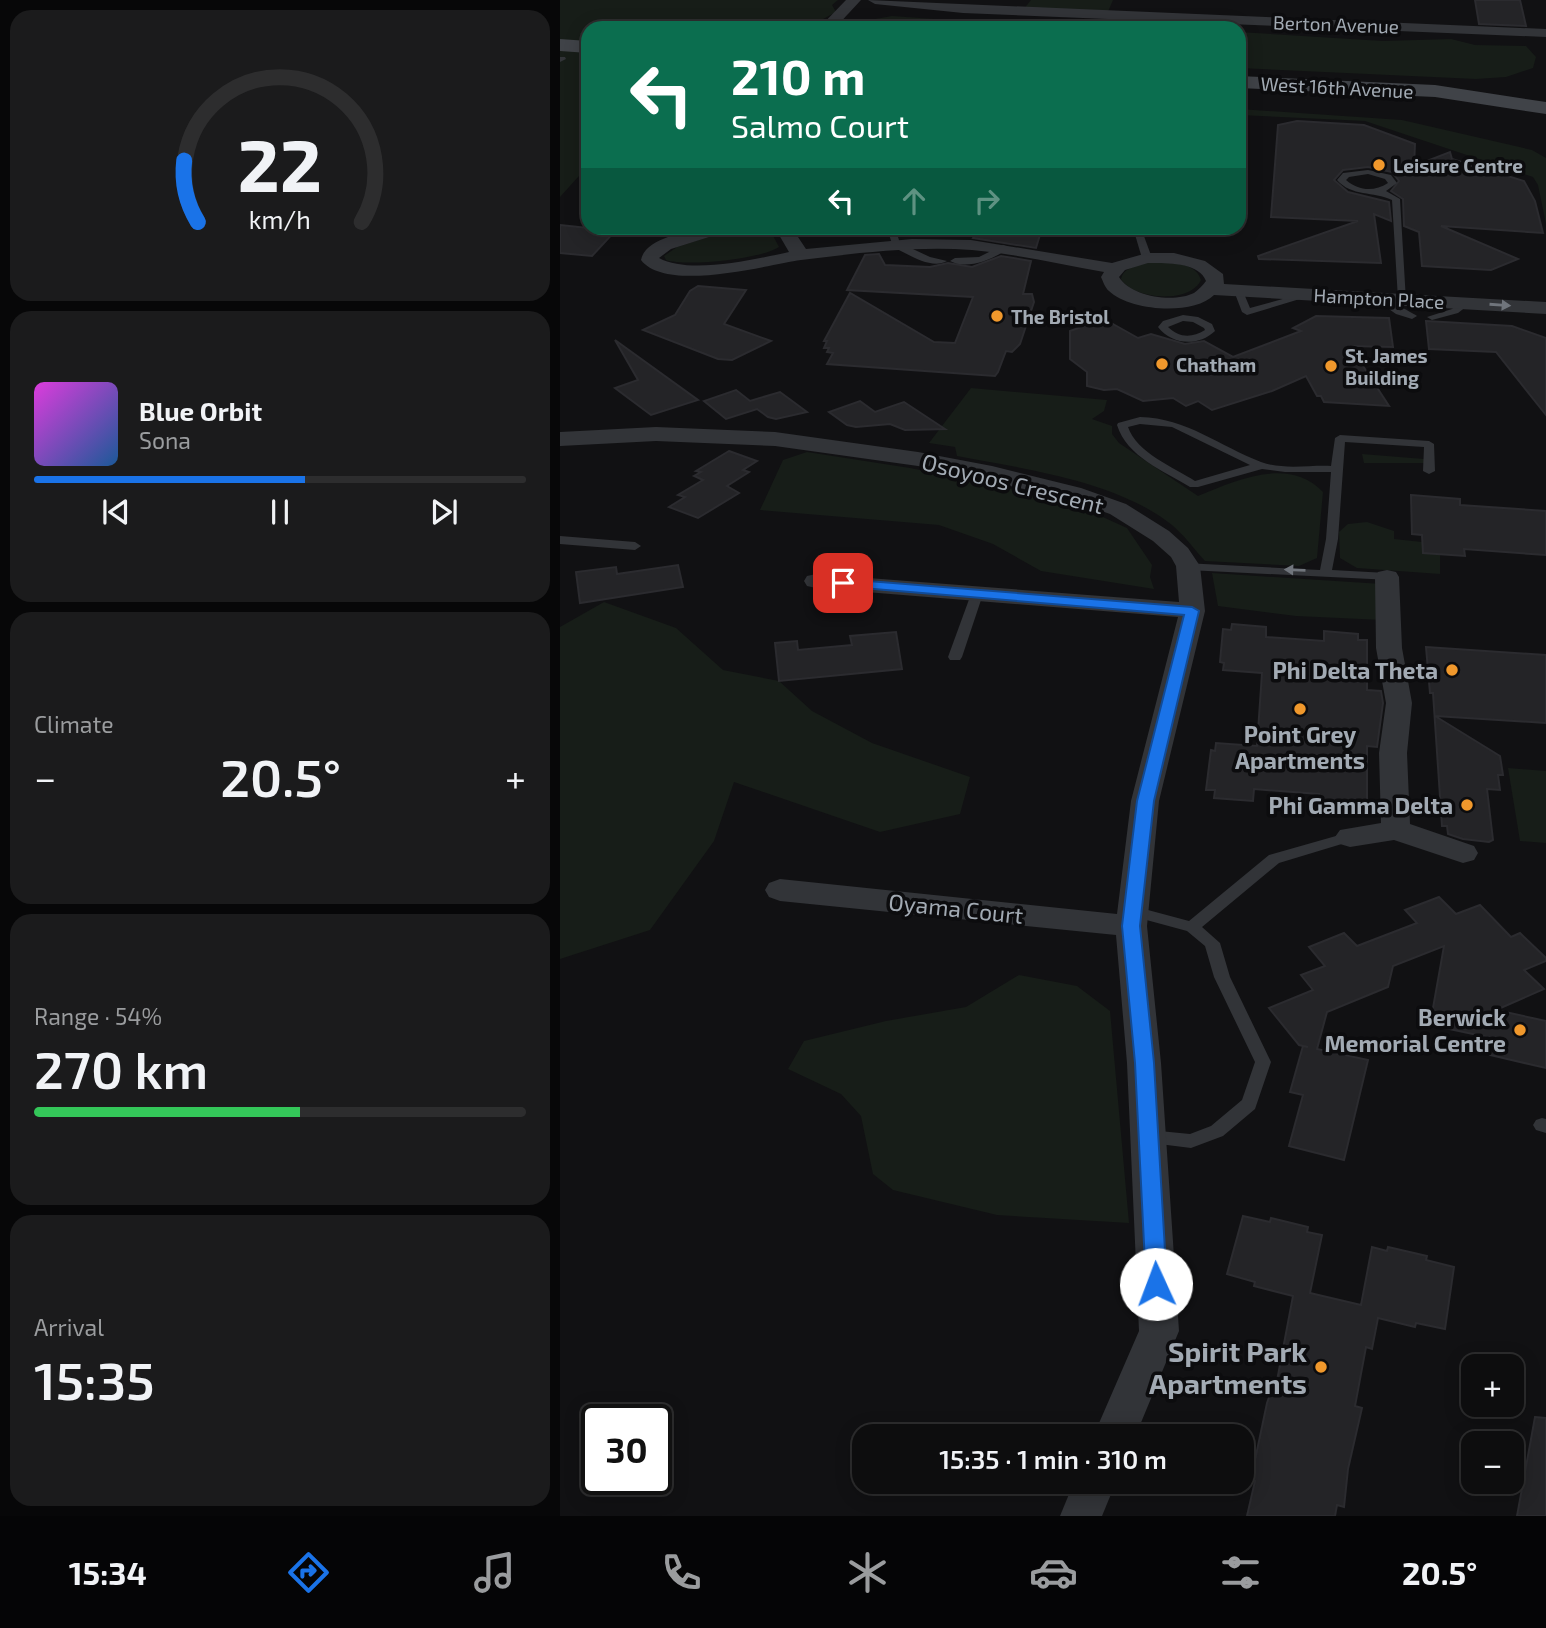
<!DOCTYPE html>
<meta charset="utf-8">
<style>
:root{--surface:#0d0d0e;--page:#1b1b1c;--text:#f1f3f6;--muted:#9a9c9e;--line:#2d2d2e;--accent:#1a73e8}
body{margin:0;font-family:"Exo 2",sans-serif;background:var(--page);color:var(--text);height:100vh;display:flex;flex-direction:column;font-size:26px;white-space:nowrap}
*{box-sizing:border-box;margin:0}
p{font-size:23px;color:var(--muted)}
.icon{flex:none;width:38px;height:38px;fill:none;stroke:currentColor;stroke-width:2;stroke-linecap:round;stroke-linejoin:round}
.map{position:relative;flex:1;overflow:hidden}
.drawer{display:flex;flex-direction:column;gap:10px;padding:10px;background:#070708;width:560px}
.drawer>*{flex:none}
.guide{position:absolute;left:21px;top:21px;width:665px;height:214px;border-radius:21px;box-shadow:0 4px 18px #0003,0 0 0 2px var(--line);background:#0b6e4f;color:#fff;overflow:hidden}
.tools{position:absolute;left:901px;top:1354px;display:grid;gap:14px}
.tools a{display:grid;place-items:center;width:63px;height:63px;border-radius:14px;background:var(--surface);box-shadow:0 4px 18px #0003,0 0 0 2px var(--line);font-size:35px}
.speed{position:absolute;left:21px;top:1404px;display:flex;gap:14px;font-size:35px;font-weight:700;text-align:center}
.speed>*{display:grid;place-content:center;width:91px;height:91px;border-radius:50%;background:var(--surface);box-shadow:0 4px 18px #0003,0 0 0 2px var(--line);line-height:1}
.speed .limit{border:4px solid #111;border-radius:10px;background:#fff;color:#111}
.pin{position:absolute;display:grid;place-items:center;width:60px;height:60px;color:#fff;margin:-30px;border-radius:14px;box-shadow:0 4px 10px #0006}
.me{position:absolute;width:77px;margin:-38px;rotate:358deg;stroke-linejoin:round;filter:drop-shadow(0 0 5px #0008)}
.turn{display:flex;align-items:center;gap:24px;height:147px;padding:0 35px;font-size:32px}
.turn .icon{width:91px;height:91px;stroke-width:2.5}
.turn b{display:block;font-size:49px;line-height:60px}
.lanes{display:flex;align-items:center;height:66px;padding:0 35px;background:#0003;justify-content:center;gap:35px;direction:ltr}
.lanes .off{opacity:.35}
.big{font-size:52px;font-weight:600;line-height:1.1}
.drawer .tile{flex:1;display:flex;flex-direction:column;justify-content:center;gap:10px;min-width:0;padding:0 24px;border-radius:21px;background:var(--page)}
.drawer .dial{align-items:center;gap:0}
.dial svg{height:182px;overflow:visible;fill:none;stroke:var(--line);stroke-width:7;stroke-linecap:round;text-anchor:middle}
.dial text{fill:var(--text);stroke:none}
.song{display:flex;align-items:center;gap:21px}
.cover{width:84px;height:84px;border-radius:10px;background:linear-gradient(135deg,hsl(300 70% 55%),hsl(210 70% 35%))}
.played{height:7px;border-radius:4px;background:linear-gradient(90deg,var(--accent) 55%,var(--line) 55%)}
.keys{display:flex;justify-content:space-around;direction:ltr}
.heat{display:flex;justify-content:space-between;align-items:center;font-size:38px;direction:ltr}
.charge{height:10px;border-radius:5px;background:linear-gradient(90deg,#34c759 54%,var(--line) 0)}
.trip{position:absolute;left:292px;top:1424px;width:402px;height:70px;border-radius:21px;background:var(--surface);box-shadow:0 4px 18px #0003,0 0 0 2px var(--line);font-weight:600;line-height:70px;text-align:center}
.menu{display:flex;height:112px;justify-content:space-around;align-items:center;background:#050506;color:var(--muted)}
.menu .icon{width:49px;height:49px}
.menu .on{color:var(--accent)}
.menu b{font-size:32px;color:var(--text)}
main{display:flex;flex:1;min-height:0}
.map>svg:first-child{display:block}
</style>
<main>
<section class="drawer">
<div class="tile dial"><svg viewBox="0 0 100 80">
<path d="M14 69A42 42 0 1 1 86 69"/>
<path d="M14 69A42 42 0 0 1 8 42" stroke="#1a73e8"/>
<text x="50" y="56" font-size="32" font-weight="700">22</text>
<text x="50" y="72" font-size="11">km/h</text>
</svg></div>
<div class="tile">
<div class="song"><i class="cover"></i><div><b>Blue Orbit</b><p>Sona</p></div></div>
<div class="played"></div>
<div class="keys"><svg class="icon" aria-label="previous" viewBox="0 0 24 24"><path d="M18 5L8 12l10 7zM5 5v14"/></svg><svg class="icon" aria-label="pause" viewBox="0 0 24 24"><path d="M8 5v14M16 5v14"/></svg><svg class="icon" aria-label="next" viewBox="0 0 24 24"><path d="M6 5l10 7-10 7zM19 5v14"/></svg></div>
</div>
<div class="tile"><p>Climate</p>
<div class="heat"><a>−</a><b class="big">20.5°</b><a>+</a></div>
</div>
<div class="tile"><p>Range · 54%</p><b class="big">270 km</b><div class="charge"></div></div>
<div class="tile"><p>Arrival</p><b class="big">15:35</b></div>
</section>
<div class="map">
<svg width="986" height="1516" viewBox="0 0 986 1516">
<rect width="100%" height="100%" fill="#111113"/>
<!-- green -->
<g fill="#171d18">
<path d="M0 0H278L272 5 276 12 254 24 255 28H28V166L0 197Z"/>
<path d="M471 0H553L547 14 463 10Z"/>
<path d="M332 16 416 22 456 20 492 25 531 22 561 28H294L304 21Z"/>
<path d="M679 32 823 41 891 39 915 45 966 46 976 57 973 68 946 77 916 79 679 68Z"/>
<path d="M679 109 842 120 972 150 986 158V224L978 185 973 177 805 121 679 115Z"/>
<path d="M177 228H209L219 247C201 259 127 267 106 260L104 256 117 247Z"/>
<path d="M587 263C605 263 635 260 641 280 630 304 574 300 561 279 564 267 577 266 587 263Z"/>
<path d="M411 388 547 400 544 411 532 419 552 426V434L559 443 638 496C676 480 729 456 763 492L757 558 739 566 645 561C634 549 624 535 612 525 557 481 465 469 397 456L395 447 369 443Z"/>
<path d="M247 452 350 468 445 487 523 508 567 528 592 565 590 577 594 589 481 571 433 544 379 525 200 510 223 460Z"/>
<path d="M802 454 864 459V463H804Z"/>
<path d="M807 522 834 531V539L862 542 863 553 880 554V574L797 568 780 558 779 532 788 524Z"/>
<path d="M652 573 822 584 823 620 736 616 658 606Z"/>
<path d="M44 602 116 628 163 670 219 681 252 711 312 743 410 777 400 814 320 832 174 782 154 841 90 930 0 959V627Z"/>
<path d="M948 768 986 771V843L960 841Z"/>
<path d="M459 975 517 986 550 1011 569 1223 437 1215 333 1190 313 1174 301 1116 281 1094 228 1069 244 1041 326 1021 406 1007Z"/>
</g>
<!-- building -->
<g fill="#242427" stroke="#2b2b2f" stroke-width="2">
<path d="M915 0H960L966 26 919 24Z"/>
<path d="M737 121 804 125 855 144 854 166 890 152 892 159 964 181 975 201 983 233 881 226 958 259 931 270 862 266 859 232 844 226 843 199 831 191 839 181 832 172 808 167 783 170 774 180 788 192 829 202 831 221 814 214 821 263 699 259 698 256 798 221 711 217 718 125Z"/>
<path d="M0 225 28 228 57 229 32 256 0 253Z"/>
<path d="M419 228H482L476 248 413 238Z"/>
<path d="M319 254 325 265 370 267 388 263 412 267 441 256 471 261 463 294H472L474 302 460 344 452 352 446 351 438 372 435 376 267 364 273 353 267 352 269 348H264L267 341H264L290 293 374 342 395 343 413 297 287 290 305 255Z"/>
<path d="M138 286 186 290 164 324 211 341 172 360 158 359 83 330 115 315 130 291Z"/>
<path d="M756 316 829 318 833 347 790 346 829 406 764 402 761 396H757L746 376 712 391 652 410 638 401 626 406 613 398 583 401 557 389 544 390 527 386V372L510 359V331L544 319 578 338 591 334 625 344 644 341 673 357 741 331 733 328Z"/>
<path d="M866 321 952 326 986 338V415L936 352 869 349Z"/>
<path d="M55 340 138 400 91 415 55 388 78 380Z"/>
<path d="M176 390 190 401 220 392 247 412 216 419 208 417 197 409 166 419 144 401Z"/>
<path d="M300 401 315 412 344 402 385 429 345 430 330 424 296 427 287 425 269 412Z"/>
<path d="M169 451 197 461 183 470 189 472 167 486 179 493 138 518 109 507 125 497 118 495 143 480 134 476 141 472 136 471Z"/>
<path d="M851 495 900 499V505L986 511V555L904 549 905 556 863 553 862 535 852 534Z"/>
<path d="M118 565 123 587 20 603 16 572 56 567 57 574Z"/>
<path d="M672 624 706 627V637L764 641V631L798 634V640H807V690L821 691 823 703 817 747 807 746V803H798V810L759 807V794L694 789 693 801 654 798 655 790H646L651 750 655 751 656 743 697 746 702 673 663 670 664 663 660 662 663 629 671 630Z"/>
<path d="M336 632 342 669 219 681 215 643 237 641 238 650 292 645 290 636Z"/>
<path d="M866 647 986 655V723L875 716 940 756 943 775H938L940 790 927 789 933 840 929 842 903 839 888 834 887 826H882L873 693H870Z"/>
<path d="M879 897 896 914 920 905 951 937 960 933 986 958V961L964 970 984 989 936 1010 986 1021V1068L930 1055 932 1038 870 1025 884 946 833 966 828 987 767 1012 757 1049 808 1060 784 1160 729 1146 743 1095 730 1092 743 1046 748 1047 739 1045 709 1008 753 990 741 975 765 966 749 947 784 933 797 946 857 923 845 910Z"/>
<path d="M683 1216 710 1222 711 1218 748 1227 747 1232 762 1235 750 1293 801 1305 812 1247 827 1251 828 1247 867 1256 866 1260 894 1267 885 1329 856 1323 855 1327 818 1318 812 1349 806 1347 795 1406 802 1408 788 1469 784 1507 777 1505 775 1516H687L695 1481 691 1480 695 1460 707 1403 713 1386H716L733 1296 694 1286 695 1282 667 1274Z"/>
<path d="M975 1417 986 1418V1516H957Z"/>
</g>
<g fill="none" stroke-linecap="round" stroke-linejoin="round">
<!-- service -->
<g fill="#323438" fill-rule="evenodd">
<path d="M0 57H5L6 59 0 62Z"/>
<path d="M808 170 831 175 837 183 826 191 840 199 846 301 838 299 832 200C813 191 792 197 777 180L783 173ZM808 174 825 179 828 183C814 192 799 191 786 180L789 177Z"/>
<path d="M327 228H335L340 243 370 257 387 261C371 270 348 254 333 247Z"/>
<path d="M573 228H581L592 258 590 260 582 258Z"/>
<path d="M443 245 446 246V250C432 260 406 270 390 261L395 258 419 257Z"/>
<path d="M676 289H682L690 308 748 292 753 295 687 315 682 312 674 291Z"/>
<path d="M816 296C821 296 851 312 857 316L852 319 836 314 816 300Z"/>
<path d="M903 301 911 303 898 313 872 320 867 317 892 309Z"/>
<path d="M623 315 638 317 652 324 655 331C638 347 612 345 598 327L603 321ZM623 321 633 322 644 328 645 330C632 338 619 338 608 327Z"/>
<path d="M580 417C627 418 659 446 701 462 722 470 749 465 771 466L775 438 780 435 869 441 874 444 875 471 869 474 863 471 864 447 785 442 778 539 772 570 827 573 833 577 831 580 628 570 624 569 622 566 624 563 760 570 766 539 771 472H725L702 469 638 487H630C604 471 567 457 557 425L558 423ZM580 424 612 427 690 465 635 481C613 467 577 453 568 427Z"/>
<path d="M0 536 75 542 81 546 75 550 0 544Z"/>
<path d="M417 590 423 594 402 657 400 660H390L388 657 411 594Z"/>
<path d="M790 832 795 834 797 837 795 840 719 863 642 927 660 943 670 977 711 1062 695 1109 663 1136 631 1148 583 1142 580 1137 583 1132 589 1130 630 1134 651 1126 682 1100 695 1062 654 977 645 946 627 931 568 915 565 911 568 907 573 906 629 921 709 855Z"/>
<path d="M982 1118 986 1119V1133L976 1130 973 1125 976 1120Z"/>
</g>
<!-- minor -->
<g fill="#323438" fill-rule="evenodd">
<path d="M286 0H301L275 28H259Z"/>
<path d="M308 0 986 29V37L403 13 315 4Z"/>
<path d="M142 228H168L165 232 111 249 99 258C130 275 196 259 229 252L215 228H232L246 249 352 239 411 240 552 263 587 253H614L645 261 663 274 664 284 986 302V314L654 295C633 316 570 311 549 291 545 288 543 281 541 277L544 272C500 264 456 254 412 250 356 246 297 253 241 260 206 265 106 293 81 260 85 238 124 233 142 228ZM588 263C606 263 639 262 646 281 643 285 638 290 634 293 614 303 571 297 559 277L565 270Z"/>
<path d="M96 427 215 432 358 452 432 466 521 488 566 504 609 531 628 548 640 566 645 611 599 801 587 926 601 1063 619 1331 575 1437H533L579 1331 567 1063 556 935 220 901 209 897 205 890 209 883 220 879 557 914 571 801 618 617 256 588 247 586 244 581 247 576 256 574 619 602 616 566 611 557 593 541 550 514 505 498 358 466 215 446 96 441 0 446V432Z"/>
<path d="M827 570 836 572 839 577 842 648 852 703 847 753 850 824 914 846 918 853 914 860 903 863 834 840 790 847 780 844 775 837 780 830 821 823 819 753 826 703 816 648 815 577 818 572Z"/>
<path d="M514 1482H556L542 1516H500Z"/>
</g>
<!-- secondary -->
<g fill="#404348" fill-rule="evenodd">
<path d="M0 39 28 41V53L0 51Z"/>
<path d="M679 76 875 85 986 102V114L875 97 679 88Z"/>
</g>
</g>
<!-- one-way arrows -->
<defs><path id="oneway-solid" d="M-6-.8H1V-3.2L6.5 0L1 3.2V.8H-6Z" transform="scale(1.75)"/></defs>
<g fill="#70757c">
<use href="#oneway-solid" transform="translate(940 305) rotate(4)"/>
<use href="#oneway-solid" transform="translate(735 570) rotate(-178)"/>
</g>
<!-- route -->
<path fill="#1a73e8" stroke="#114b97" stroke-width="2" d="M283 579 632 607 639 611 594 801 580 926 594 1063 607 1284 604 1290 596 1293 589 1290 586 1284 575 1063 562 926 577 801 624 615 278 586 276 583Z"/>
<!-- markers -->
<g fill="#f0982c" stroke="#0c0c0e" stroke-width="2.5">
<circle cx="819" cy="165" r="7"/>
<circle cx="437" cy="316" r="7"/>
<circle cx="602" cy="364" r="7"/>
<circle cx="771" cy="366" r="7"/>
<circle cx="892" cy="670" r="7"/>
<circle cx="740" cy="709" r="7"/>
<circle cx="907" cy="805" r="7"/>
<circle cx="960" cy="1030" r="7"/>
<circle cx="761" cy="1367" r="7"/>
</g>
<g text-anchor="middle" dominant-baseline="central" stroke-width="7" stroke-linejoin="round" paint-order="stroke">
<!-- far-street labels -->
<g font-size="19" fill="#a2aab3" stroke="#0c0c0e">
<text transform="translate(776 24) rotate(2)">Berton Avenue</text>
<text transform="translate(777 87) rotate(3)">West 16th Avenue</text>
<text transform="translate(819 298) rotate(3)">Hampton Place</text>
</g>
<!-- far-poi labels -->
<g font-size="19" font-weight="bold" fill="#a2aab3" stroke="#0c0c0e" text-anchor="start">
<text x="833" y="165">Leisure Centre</text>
<text x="451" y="316">The Bristol</text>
<text x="785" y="355">St. James<tspan x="785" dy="22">Building</tspan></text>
<text x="616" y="364">Chatham</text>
</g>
<!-- street labels -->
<g font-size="23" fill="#a2aab3" stroke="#0c0c0e">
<text transform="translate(453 483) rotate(14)">Osoyoos Crescent</text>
<text transform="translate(396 908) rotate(6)">Oyama Court</text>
</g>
<!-- poi labels -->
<g font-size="23" font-weight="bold" fill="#a2aab3" stroke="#0c0c0e" text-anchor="end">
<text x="878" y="670">Phi Delta Theta</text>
<text x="740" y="734" text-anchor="middle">Point Grey<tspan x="740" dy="26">Apartments</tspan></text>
<text x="893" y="805">Phi Gamma Delta</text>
<text x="946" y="1017">Berwick<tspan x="946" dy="26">Memorial Centre</tspan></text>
</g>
<!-- near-poi labels -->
<g font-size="28" font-weight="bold" fill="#a2aab3" stroke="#0c0c0e" text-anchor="end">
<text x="747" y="1351">Spirit Park<tspan x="747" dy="32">Apartments</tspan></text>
</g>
</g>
</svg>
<div class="tools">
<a>+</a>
<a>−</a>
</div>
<div class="speed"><div class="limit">30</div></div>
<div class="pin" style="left:283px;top:583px;background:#d93025"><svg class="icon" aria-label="arrive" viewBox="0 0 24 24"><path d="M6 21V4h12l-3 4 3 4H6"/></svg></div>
<svg class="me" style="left:596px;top:1284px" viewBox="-20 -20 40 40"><circle r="19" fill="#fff"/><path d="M0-13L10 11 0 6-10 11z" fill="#1a73e8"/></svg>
<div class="trip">15:35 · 1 min · 310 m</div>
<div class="guide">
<div class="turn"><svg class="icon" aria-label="left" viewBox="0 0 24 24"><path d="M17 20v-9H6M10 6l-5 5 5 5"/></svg><div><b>210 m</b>Salmo Court</div></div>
<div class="lanes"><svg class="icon" aria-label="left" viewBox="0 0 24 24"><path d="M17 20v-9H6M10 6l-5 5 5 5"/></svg><svg class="icon off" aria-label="ahead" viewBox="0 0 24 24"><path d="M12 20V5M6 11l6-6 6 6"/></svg><svg class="icon off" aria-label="right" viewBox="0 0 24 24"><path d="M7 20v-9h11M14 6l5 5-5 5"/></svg></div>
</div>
</div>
</main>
<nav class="menu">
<b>15:34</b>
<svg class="icon on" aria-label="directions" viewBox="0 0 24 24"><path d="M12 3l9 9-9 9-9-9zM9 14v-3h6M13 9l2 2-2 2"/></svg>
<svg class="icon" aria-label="music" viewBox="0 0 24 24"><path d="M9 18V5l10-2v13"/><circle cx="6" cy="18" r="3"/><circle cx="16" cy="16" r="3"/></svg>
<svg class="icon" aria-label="phone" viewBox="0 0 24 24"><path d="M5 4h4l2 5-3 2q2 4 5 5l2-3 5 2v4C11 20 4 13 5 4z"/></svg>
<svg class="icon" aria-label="climate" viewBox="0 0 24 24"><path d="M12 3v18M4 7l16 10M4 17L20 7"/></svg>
<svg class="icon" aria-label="car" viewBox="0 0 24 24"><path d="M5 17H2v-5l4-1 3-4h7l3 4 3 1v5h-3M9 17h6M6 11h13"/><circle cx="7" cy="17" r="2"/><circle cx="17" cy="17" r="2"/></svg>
<svg class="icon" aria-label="filters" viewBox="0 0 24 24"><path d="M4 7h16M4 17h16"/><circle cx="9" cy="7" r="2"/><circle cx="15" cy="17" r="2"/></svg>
<b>20.5°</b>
</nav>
